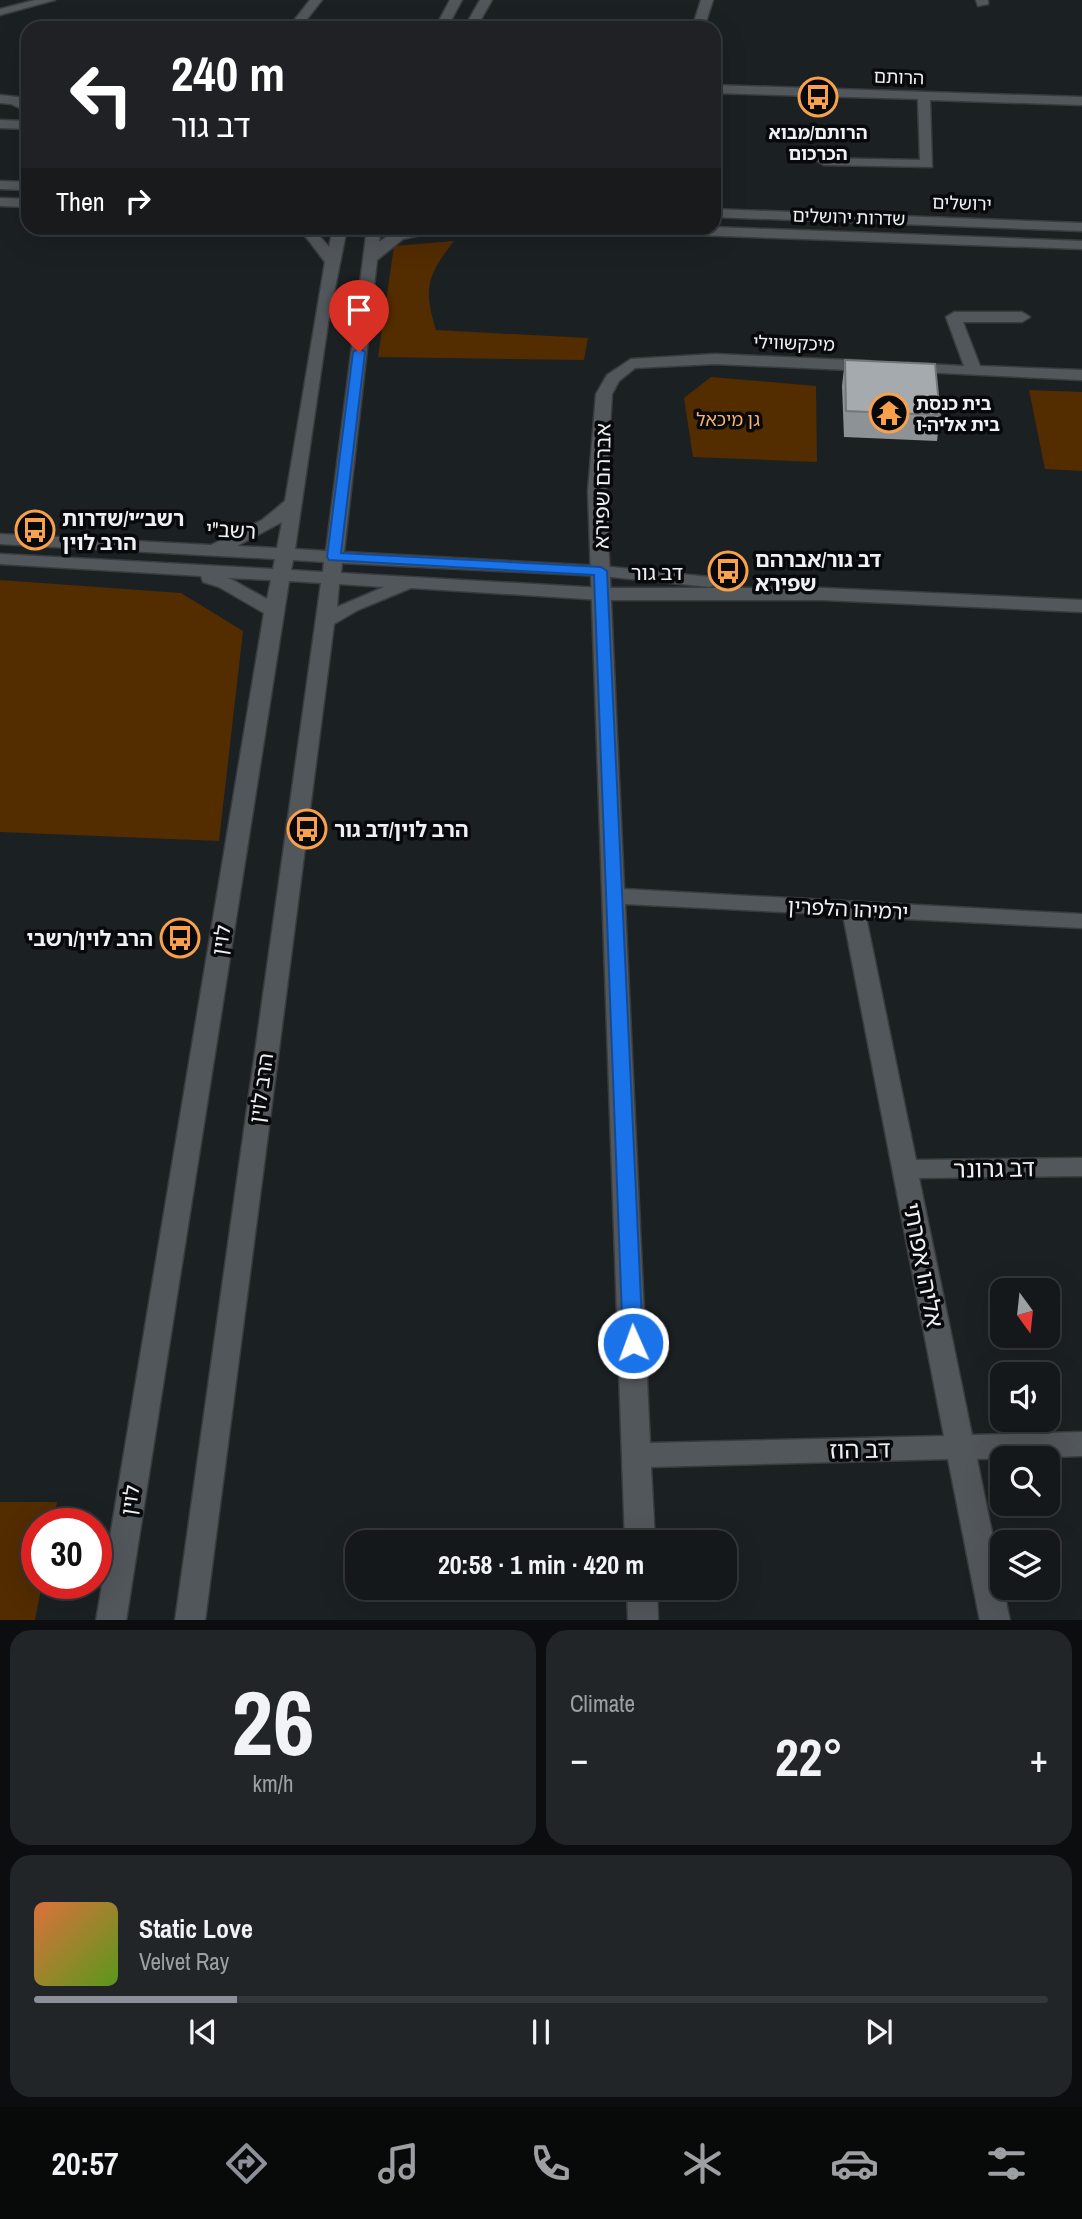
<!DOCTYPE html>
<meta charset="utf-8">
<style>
:root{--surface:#14181a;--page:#212527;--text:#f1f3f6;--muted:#9da0a2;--line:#333739;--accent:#8c9099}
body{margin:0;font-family:"Archivo Narrow","Noto Sans Hebrew",sans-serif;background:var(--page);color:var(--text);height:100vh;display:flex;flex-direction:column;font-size:26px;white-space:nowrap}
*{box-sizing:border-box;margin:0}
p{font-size:23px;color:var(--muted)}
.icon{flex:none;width:38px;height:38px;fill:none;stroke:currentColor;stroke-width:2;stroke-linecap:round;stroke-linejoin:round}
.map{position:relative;height:1620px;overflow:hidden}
.panel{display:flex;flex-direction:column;gap:10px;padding:10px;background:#0b0d0e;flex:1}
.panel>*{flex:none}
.banner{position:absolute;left:21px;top:21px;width:700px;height:214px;border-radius:21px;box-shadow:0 7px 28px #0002,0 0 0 2px var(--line);background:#202124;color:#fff;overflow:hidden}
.needle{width:46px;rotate:165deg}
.tools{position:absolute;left:990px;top:1278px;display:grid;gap:14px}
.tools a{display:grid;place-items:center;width:70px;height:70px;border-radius:14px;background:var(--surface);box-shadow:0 7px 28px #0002,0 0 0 2px var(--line);font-size:35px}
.speed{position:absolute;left:21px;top:1508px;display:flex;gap:14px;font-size:35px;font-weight:700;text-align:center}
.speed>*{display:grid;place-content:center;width:91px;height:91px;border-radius:50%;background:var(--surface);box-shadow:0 7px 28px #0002,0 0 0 2px var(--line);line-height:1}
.speed .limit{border:10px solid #d22;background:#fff;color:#111}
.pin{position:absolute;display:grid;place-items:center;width:60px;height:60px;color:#fff;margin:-72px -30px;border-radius:50% 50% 50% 0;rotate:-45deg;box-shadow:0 0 7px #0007}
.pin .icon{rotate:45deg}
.me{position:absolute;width:77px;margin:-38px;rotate:358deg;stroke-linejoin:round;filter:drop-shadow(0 0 5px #0008)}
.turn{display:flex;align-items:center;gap:24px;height:147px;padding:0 35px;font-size:32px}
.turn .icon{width:91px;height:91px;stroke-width:2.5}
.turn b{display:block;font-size:49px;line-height:60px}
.then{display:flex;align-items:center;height:66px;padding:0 35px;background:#0003;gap:14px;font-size:26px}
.big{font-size:52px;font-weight:700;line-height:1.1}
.panel .widget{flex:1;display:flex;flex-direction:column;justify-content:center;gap:10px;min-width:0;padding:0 24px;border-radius:21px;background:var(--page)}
.panel .dial{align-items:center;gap:0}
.dial b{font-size:91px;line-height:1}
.song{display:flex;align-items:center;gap:21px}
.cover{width:84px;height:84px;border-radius:10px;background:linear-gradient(135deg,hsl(20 70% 55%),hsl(90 70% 35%))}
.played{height:7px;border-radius:4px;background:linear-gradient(90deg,var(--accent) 20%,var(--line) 20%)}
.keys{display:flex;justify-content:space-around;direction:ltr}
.heat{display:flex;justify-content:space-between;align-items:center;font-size:38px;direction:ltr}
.panel .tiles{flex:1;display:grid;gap:10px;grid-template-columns:1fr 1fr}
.widget:last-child{grid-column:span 2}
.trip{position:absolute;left:345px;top:1530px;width:392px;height:70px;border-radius:21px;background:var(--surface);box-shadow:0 7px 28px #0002,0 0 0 2px var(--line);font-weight:700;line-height:70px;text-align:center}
.tab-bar{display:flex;height:112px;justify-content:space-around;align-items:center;background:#080a0a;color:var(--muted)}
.tab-bar .icon{width:49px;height:49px}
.tab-bar .current{color:var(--accent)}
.tab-bar b{font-size:32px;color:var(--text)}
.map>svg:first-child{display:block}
</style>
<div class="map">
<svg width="1082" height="1621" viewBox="0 0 1082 1621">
<rect width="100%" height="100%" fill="#1b2023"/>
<!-- green -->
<g fill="#532c00">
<path d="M454 241C427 276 423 288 436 330L588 338 584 360 378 357 394 246Z"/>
<path d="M711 377 816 386 817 462 693 457 684 398Z"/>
<path d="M1029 390 1082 392V471L1045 469Z"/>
<path d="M0 580 181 593 243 631 219 841 0 832Z"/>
<path d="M0 1502H57L53 1524H37V1584H42L35 1620H0Z"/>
</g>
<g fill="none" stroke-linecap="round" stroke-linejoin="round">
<defs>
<g id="street">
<path d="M310 0H322L300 28H288Z"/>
<path d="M701 0H713L704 28H692Z"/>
<path d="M976 0H988V4L978 6Z"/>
<path d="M714 85 1082 97V105L930 100 932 167 824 165 817 161 819 158 920 160 918 99 714 93Z"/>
<path d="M0 95 18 97 28 103V112L11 104 0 103Z"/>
<path d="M0 120 28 121V129L0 128Z"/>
<path d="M954 312H1022L1030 317 1022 322H963L980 366 1082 370V380L900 371 898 368 906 363 964 366 946 317Z"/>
<path d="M715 354 870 361 878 366 870 371 715 364 635 368 619 381 612 394 606 491 624 889 1082 914V928L866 917 916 1160 1082 1158V1176L919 1178 972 1435 1082 1432V1456L977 1459 1010 1621H980L948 1459 651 1467 655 1542H625L588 491 596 394 607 375 631 359ZM625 904 843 915 944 1436 650 1443Z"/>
<path d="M627 1587H657L658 1621H628Z"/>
</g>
<g id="secondary">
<path d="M35 0H55L0 15V9Z"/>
<path d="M450 0H462L447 28H435Z"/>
<path d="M480 0H492L476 28H464Z"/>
<path d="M0 181 28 182V190L0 189Z"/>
<path d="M0 198 28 199V207L0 206Z"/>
<path d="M714 209 1082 223V231L714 217Z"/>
<path d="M714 227 1082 241V249L614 232 607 228Z"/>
<path d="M289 228C309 226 316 231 329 247L333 228H347L328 323 295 549 326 551 367 228H381L379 242C399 227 417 228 440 228L438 231 403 239 377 260 344 552 601 566 710 577 719 582 710 587 601 576 342 563 341 573 602 588H823L1082 600V612L823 600H602L411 588 358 610 334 624 205 1621H175L321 583 289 581 126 1621H96L264 613 219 587 203 582 201 576 0 564V554L273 569 275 559 0 544V534L211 545 262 520 285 501 325 262 306 237ZM282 522 277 548 237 546ZM293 560 324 562 323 572 291 570ZM227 578 271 580 267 599 231 579ZM339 584 384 587 337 607Z"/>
</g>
</defs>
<!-- street casing -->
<use href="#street" stroke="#393c3f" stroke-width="3"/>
<!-- secondary casing -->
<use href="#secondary" stroke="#393c3f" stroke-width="3"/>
<!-- street -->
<use href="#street" fill="#52575b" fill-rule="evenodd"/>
<!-- secondary -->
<use href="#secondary" fill="#52575b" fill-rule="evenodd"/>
</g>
<!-- wall -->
<path fill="#8d9296" d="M845 360 940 415 937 441 844 437 842 386Z"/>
<!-- building -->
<path fill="#a4aaae" stroke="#73777a" stroke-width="2" d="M845 360 935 364 940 415 846 411Z"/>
<!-- route -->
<path fill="#1a73e8" stroke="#114b97" stroke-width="2" d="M359 348 365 352 341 553 601 567 607 571 643 1343 640 1349 633 1351 626 1349 623 1343 594 575 329 560 327 557 353 352Z"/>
<!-- icons -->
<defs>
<symbol id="bus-ring" viewBox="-11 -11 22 22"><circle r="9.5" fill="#07090a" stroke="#f8a04b" stroke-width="1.5"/><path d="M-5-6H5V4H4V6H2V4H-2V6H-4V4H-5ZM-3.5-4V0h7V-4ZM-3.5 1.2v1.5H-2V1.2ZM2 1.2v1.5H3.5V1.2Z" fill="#f8a04b"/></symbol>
<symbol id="temple-ring" viewBox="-11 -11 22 22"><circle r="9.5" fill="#07090a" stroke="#f8a04b" stroke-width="1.5"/><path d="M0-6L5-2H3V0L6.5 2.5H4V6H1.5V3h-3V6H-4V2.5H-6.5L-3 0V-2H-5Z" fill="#f8a04b"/></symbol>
</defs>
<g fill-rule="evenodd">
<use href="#bus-ring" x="796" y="75" width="44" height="44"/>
<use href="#temple-ring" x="867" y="391" width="44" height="44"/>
<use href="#bus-ring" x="13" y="508" width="44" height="44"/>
<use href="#bus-ring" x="706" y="549" width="44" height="44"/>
<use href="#bus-ring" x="285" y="807" width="44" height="44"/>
<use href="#bus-ring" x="158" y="916" width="44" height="44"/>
</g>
<g text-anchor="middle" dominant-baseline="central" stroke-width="7" stroke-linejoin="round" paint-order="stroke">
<!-- far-street labels -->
<g font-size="18" fill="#eef1f3" stroke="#07090a">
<text transform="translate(899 77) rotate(2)">הרותם</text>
<text transform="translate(962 203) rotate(2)">ירושלים</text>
<text transform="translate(849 217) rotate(2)">שדרות ירושלים</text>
<text transform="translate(794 343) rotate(2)">מיכקשווילי</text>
</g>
<!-- far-poi labels -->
<g font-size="18" font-weight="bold" fill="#eef1f3" stroke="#07090a">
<text x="818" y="132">הרותם/מבוא<tspan x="818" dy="21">הכרכום</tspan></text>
<text x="916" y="403" text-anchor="start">בית כנסת<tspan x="916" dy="21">בית אליה-ו</tspan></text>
</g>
<!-- far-park labels -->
<g font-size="18" fill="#fab272" stroke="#07090a">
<text x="728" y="419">גן מיכאל</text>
</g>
<!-- street labels -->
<g font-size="21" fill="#eef1f3" stroke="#07090a">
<text transform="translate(602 486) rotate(-89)">אברהם שפירא</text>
<text transform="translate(231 530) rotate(3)">רשב"י</text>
<text x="657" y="572">דב גור</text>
<text transform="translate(848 909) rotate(3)">ירמיהו הלפרין</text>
<text transform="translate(221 940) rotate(-81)">לוין</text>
<text transform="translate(261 1088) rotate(-82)">הרב לוין</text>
<text transform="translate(130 1500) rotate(-81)">לוין</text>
</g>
<!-- poi labels -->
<g font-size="21" font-weight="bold" fill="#eef1f3" stroke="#07090a" text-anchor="start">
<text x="62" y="518">רשב״י/שדרות<tspan x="62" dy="24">הרב לוין</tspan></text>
<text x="755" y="559">דב גור/אברהם<tspan x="755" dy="24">שפירא</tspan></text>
<text x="334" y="829">הרב לוין/דב גור</text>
<text x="153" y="938" text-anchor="end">הרב לוין/רשבי</text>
</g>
<!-- near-street labels -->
<g font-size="24" fill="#eef1f3" stroke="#07090a">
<text transform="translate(994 1168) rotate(-1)">דב גרונר</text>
<text transform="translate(924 1265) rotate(79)">אליהו אפרתי</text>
<text transform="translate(860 1449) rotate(-1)">דב הוז</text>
</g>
</g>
</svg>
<div class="tools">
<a><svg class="needle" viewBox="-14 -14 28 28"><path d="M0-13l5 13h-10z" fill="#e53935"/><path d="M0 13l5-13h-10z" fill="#9da0a2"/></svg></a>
<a><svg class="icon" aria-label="sound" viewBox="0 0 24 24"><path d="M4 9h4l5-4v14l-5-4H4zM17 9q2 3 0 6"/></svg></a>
<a><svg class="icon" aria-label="search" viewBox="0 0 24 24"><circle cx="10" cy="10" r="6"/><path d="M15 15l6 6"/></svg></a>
<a><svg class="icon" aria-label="layers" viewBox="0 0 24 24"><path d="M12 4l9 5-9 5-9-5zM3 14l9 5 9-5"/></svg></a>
</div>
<div class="speed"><div class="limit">30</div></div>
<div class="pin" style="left:359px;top:352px;background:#d93025"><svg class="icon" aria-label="arrive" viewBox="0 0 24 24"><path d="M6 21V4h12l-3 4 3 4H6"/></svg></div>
<svg class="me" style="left:633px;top:1343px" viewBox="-20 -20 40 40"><circle r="17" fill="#1a73e8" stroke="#fff" stroke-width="3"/><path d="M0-11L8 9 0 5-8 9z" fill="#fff"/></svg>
<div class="trip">20:58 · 1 min · 420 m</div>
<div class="banner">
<div class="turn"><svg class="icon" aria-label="left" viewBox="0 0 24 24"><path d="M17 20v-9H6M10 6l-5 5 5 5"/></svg><div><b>240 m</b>דב גור</div></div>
<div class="then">Then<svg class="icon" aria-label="right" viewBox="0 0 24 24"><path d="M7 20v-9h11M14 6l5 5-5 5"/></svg></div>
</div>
</div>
<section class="panel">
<div class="tiles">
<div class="widget dial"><b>26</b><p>km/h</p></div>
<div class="widget"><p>Climate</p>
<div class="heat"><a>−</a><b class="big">22°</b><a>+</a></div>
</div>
<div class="widget">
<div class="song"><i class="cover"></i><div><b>Static Love</b><p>Velvet Ray</p></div></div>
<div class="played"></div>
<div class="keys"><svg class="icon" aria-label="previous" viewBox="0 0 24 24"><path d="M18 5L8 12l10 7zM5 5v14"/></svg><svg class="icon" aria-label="pause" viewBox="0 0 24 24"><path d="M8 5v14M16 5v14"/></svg><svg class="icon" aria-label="next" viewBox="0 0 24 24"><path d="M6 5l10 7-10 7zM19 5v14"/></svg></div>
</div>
</div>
</section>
<nav class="tab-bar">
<b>20:57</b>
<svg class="icon current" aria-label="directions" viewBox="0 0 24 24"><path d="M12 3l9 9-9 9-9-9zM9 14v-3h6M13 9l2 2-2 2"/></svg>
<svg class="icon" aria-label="music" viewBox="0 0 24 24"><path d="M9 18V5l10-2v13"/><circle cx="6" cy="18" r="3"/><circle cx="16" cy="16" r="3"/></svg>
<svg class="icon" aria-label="phone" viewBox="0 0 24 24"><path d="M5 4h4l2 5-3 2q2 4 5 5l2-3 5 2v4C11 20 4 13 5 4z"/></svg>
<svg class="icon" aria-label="climate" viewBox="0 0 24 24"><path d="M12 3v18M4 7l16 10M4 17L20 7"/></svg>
<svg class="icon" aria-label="car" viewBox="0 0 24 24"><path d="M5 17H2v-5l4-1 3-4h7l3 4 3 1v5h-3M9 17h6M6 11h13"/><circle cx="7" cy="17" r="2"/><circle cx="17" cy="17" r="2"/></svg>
<svg class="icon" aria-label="filters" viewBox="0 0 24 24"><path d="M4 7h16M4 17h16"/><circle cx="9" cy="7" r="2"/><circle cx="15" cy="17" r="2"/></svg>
</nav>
